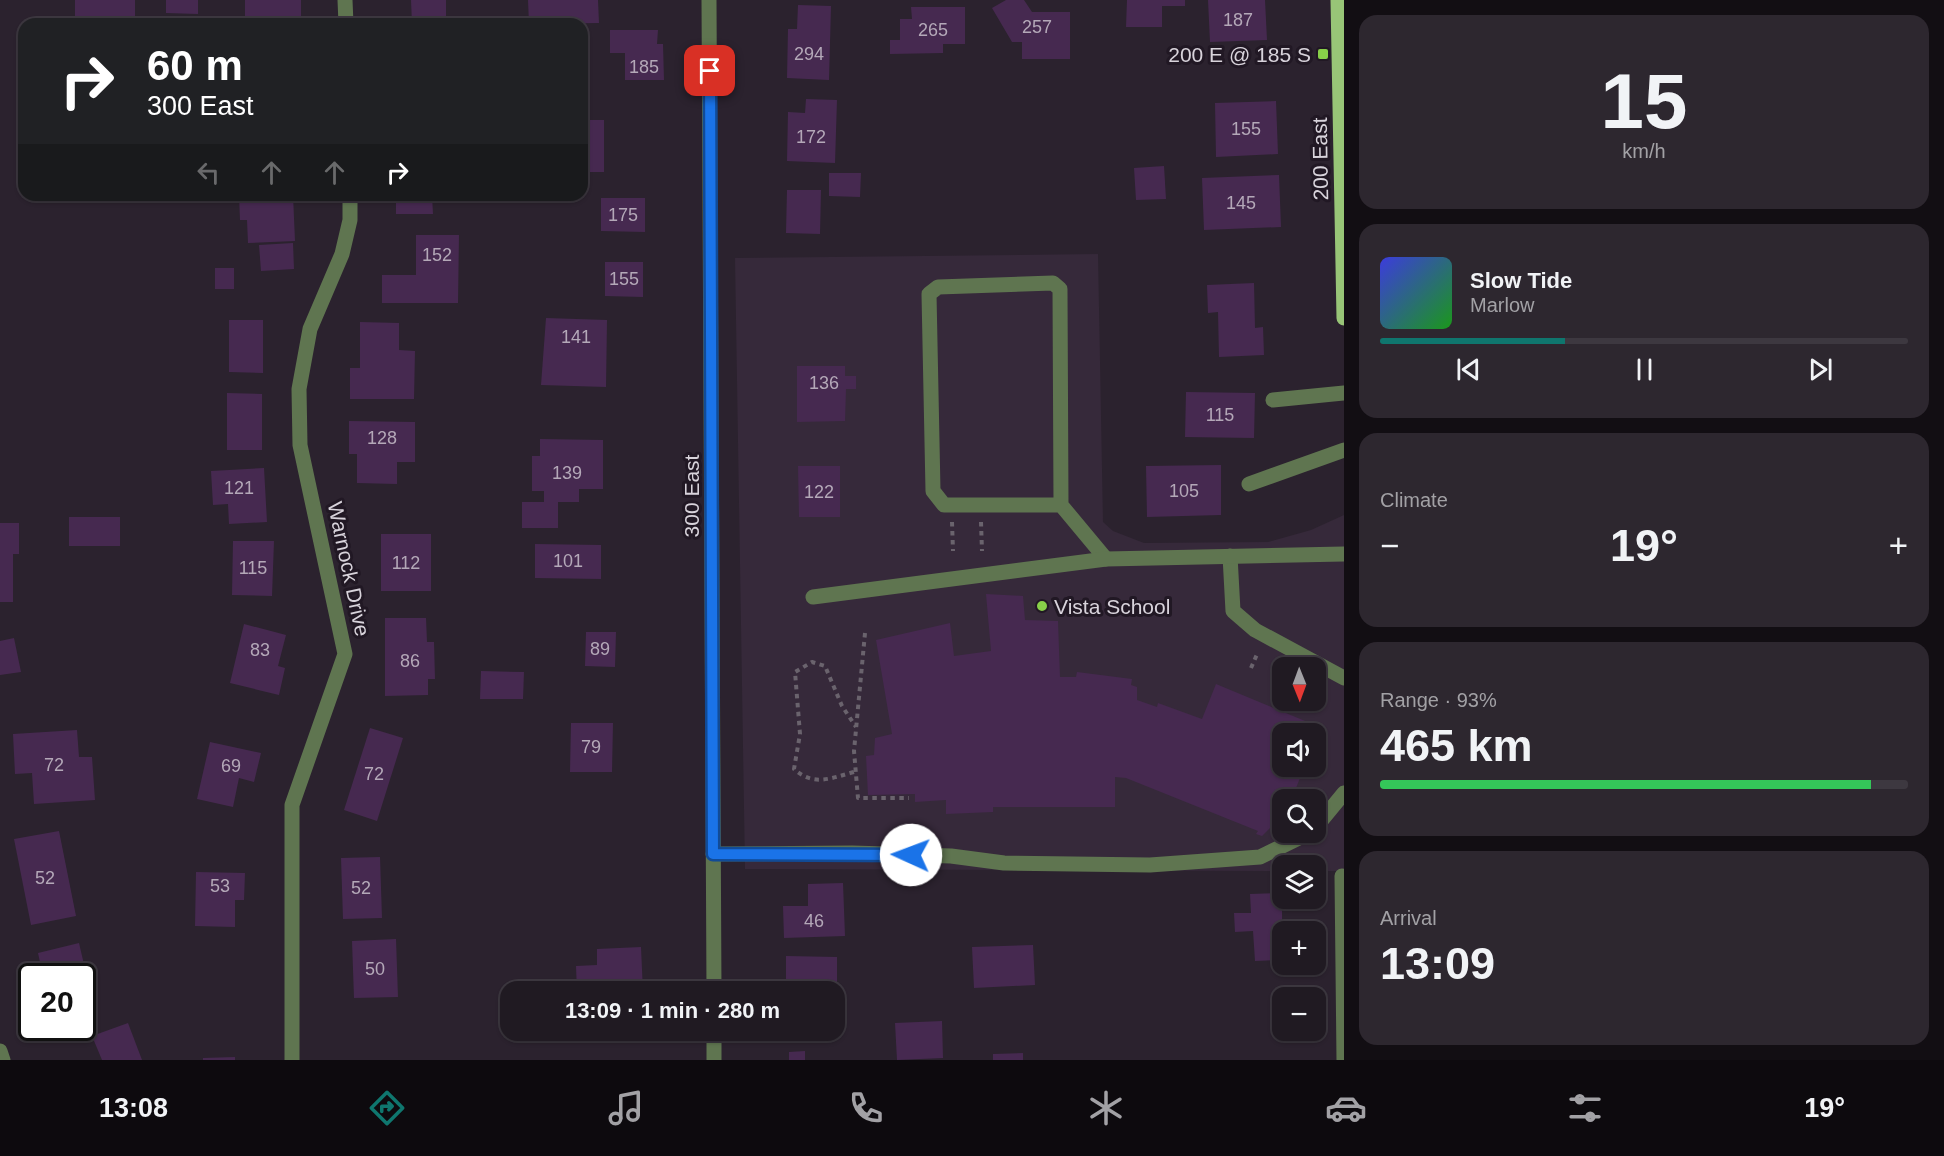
<!DOCTYPE html>
<meta charset="utf-8">
<style>
:root{--surface:#201a22;--page:#2d272f;--text:#f1f3f6;--muted:#a2a1a5;--line:#3d3840;--accent:#0f766e}
body{margin:0;font-family:Arial,sans-serif;background:var(--page);color:var(--text);height:100vh;display:flex;flex-direction:column;font-size:22px;white-space:nowrap}
*{box-sizing:border-box;margin:0}
p{font-size:20px;color:var(--muted)}
.icon{flex:none;width:33px;height:33px;fill:none;stroke:currentColor;stroke-width:2;stroke-linecap:round;stroke-linejoin:round}
.map{position:relative;flex:1;overflow:hidden}
.drawer{display:flex;flex-direction:column;gap:15px;padding:15px;background:#120e13;width:600px}
.drawer>*{flex:none}
.top-card{position:absolute;left:18px;top:18px;width:570px;height:183px;border-radius:18px;box-shadow:0 2px 4px #0004,0 0 0 2px var(--line);background:#202124;color:#fff;overflow:hidden}
.needle{width:39px;rotate:179deg}
.tools{position:absolute;left:1272px;top:657px;display:grid;gap:12px}
.tools a{display:grid;place-items:center;width:54px;height:54px;border-radius:12px;background:var(--surface);box-shadow:0 2px 4px #0004,0 0 0 2px var(--line);font-size:30px}
.speed{position:absolute;left:18px;top:963px;display:flex;gap:12px;font-size:30px;font-weight:700;text-align:center}
.speed>*{display:grid;place-content:center;width:78px;height:78px;border-radius:50%;background:var(--surface);box-shadow:0 2px 4px #0004,0 0 0 2px var(--line);line-height:1}
.speed .limit{border:3px solid #111;border-radius:9px;background:#fff;color:#111}
.pin{position:absolute;display:grid;place-items:center;width:51px;height:51px;color:#fff;margin:-26px;border-radius:12px;box-shadow:0 3px 9px #0006}
.me{position:absolute;width:66px;margin:-33px;rotate:272deg;stroke-linejoin:round;filter:drop-shadow(0 0 4px #0008)}
.turn{display:flex;align-items:center;gap:21px;height:126px;padding:0 30px;font-size:27px}
.turn .icon{width:78px;height:78px;stroke-width:2.5}
.turn b{display:block;font-size:42px;line-height:51px}
.lanes{display:flex;align-items:center;height:57px;padding:0 30px;background:#0003;justify-content:center;gap:30px;direction:ltr}
.lanes .off{opacity:.35}
.big{font-size:45px;font-weight:600;line-height:1.1}
.drawer .tile{flex:1;display:flex;flex-direction:column;justify-content:center;gap:9px;min-width:0;padding:0 21px;border-radius:18px;background:var(--page)}
.drawer .dial{align-items:center;gap:0}
.dial b{font-size:78px;line-height:1}
.song{display:flex;align-items:center;gap:18px}
.cover{width:72px;height:72px;border-radius:9px;background:linear-gradient(135deg,hsl(240 70% 55%),hsl(120 70% 35%))}
.played{height:6px;border-radius:3px;background:linear-gradient(90deg,var(--accent) 35%,var(--line) 35%)}
.keys{display:flex;justify-content:space-around;direction:ltr}
.heat{display:flex;justify-content:space-between;align-items:center;font-size:33px;direction:ltr}
.charge{height:9px;border-radius:4px;background:linear-gradient(90deg,#34c759 93%,var(--line) 0)}
.trip{position:absolute;left:500px;top:981px;width:345px;height:60px;border-radius:18px;background:var(--surface);box-shadow:0 2px 4px #0004,0 0 0 2px var(--line);font-weight:600;line-height:60px;text-align:center}
.tab-bar{display:flex;height:96px;justify-content:space-around;align-items:center;background:#0d0a0e;color:var(--muted)}
.tab-bar .icon{width:42px;height:42px}
.tab-bar .selected{color:var(--accent)}
.tab-bar b{font-size:27px;color:var(--text)}
main{display:flex;flex:1;min-height:0}
.map>svg:first-child{display:block}
</style>
<main>
<div class="map">
<svg width="1344" height="1060" viewBox="0 0 1344 1060">
<rect width="100%" height="100%" fill="#2b222e"/>
<!-- built -->
<path fill="#36293a" fill-rule="evenodd" d="M1098 254 1103 522 1113 531 1144 543 1268 542 1311 530 1344 515V871H1316V866H1282V871L745 869 735 258ZM1282 668H1316V700H1282ZM1282 734H1316V766H1282ZM1282 800H1316V832H1282Z"/>
<!-- building -->
<g fill="#462950">
<path d="M75 0H135V22L75 24Z"/>
<path d="M166 0H198V14L166 13Z"/>
<rect x="245" y="0" width="56" height="23"/>
<path d="M411 0H446V24H412Z"/>
<path d="M528 0H598L599 23 529 24Z"/>
<path d="M1006 0H1024L1032 12H1070V59H1022V42H1012L992 8Z"/>
<path d="M1127 0H1185V6H1162V27H1126Z"/>
<path d="M1208 0H1265L1267 40 1210 42Z"/>
<path d="M798 5 831 6 829 80 787 78 788 29H797Z"/>
<path d="M911 7H965V44H943V53L890 54V40H900V19H912Z"/>
<path d="M610 30H658L657 44H663L664 80H625V53H610Z"/>
<path d="M806 99 837 100 835 163 787 161 788 112 805 113Z"/>
<path d="M1276 101 1278 154 1216 157 1215 103Z"/>
<rect x="582" y="120" width="22" height="52"/>
<path d="M1164 166 1166 199 1136 200 1134 168Z"/>
<path d="M829 173H861L860 197 829 196Z"/>
<path d="M1279 175 1281 227 1204 230 1202 178Z"/>
<path d="M787 190H821L820 234 786 233Z"/>
<path d="M239 195H293L295 241 248 243 247 220H240Z"/>
<path d="M396 195H432L433 214H396Z"/>
<path d="M601 198H645V232L601 231Z"/>
<path d="M416 235H459L458 303H382V275H416Z"/>
<path d="M293 243 294 269 261 271 259 245Z"/>
<path d="M605 262H643V297L605 296Z"/>
<rect x="215" y="268" width="19" height="21"/>
<path d="M1254 283 1255 328 1263 327 1264 355 1219 357 1218 312 1208 313 1207 285Z"/>
<path d="M546 318 607 320 606 387 541 385Z"/>
<path d="M229 320H263V373L229 372Z"/>
<path d="M360 322 399 323V350L415 351 414 399H350V368H360Z"/>
<path d="M797 366H845V376H856V389H846L845 421 797 422Z"/>
<path d="M1186 392 1255 393 1254 438 1185 437Z"/>
<path d="M227 393 262 394V450H227Z"/>
<path d="M349 421 415 422V462H397V484L357 483V454H349Z"/>
<path d="M540 439 603 440V489H579V502H558V528H522V502H544V491H532V456H540Z"/>
<path d="M1221 465V515L1147 517 1146 466Z"/>
<path d="M798 466H840V517H799Z"/>
<path d="M264 468 267 522 229 524 228 504 213 505 211 471Z"/>
<rect x="69" y="517" width="51" height="29"/>
<path d="M0 523H19V554H13V602H0Z"/>
<rect x="381" y="534" width="50" height="57"/>
<path d="M233 541H274L272 596 232 595Z"/>
<path d="M535 544 601 545V579L535 578Z"/>
<path d="M986 594 1023 596 1025 620 1058 621 1060 677H1076L1077 672 1132 679 1131 685 1137 687V700L1157 707 1158 703 1202 719 1216 684 1310 723 1309 734H1282V766H1305L1291 800H1282V813L1275 823 1262 836 1256 834 1258 831 1126 778 1115 777V807H993V812L946 814V800L915 802V794L868 795 866 756 874 755 875 738 892 734 876 640 950 623 954 656 991 651Z"/>
<path d="M385 618H426L427 642H434L435 679H428V695L385 696Z"/>
<path d="M244 624 286 635 278 666 285 668 279 695 230 683Z"/>
<path d="M586 632H616L615 667 585 666Z"/>
<path d="M14 638 21 672 0 675V641Z"/>
<path d="M481 671 524 672 523 699H480Z"/>
<path d="M571 723H613L612 772H570Z"/>
<path d="M370 728 403 738 377 821 344 810Z"/>
<path d="M77 730 79 757H92L95 800 34 804 32 773 15 774 13 734Z"/>
<path d="M210 742 261 753 254 782 239 778 233 807 197 799Z"/>
<path d="M59 831 76 916 31 925 14 839Z"/>
<path d="M380 857 382 918 343 919 341 858Z"/>
<path d="M196 872 245 873 244 900H235V927L195 926Z"/>
<path d="M843 883 845 936 784 938 783 906H808V884Z"/>
<path d="M1282 893V960L1255 961 1253 931 1235 932 1234 913H1251L1250 894Z"/>
<path d="M396 939 398 997 354 998 352 941Z"/>
<path d="M79 943 93 1003 82 1006V976H43L38 953Z"/>
<path d="M1033 945 1035 985 974 988 972 947Z"/>
<path d="M641 947 643 992H577L576 966 597 965V949Z"/>
<path d="M786 956 837 957V988L834 992H786Z"/>
<path d="M942 1021 943 1058 897 1060 895 1023Z"/>
<path d="M128 1023 142 1060H102L92 1036Z"/>
<path d="M805 1051V1060H789V1052Z"/>
<path d="M1023 1053V1060H993V1054Z"/>
<path d="M235 1057V1060H203V1058Z"/>
</g>
<g fill="none" stroke-linecap="round" stroke-linejoin="round">
<!-- path -->
<g stroke="#6a636d" stroke-width="4" stroke-dasharray="4.5 4.5" stroke-linecap="butt">
<path d="M952 522 953 551"/>
<path d="M981 522 982 551"/>
<path d="M865 633 854 751 858 798H909"/>
<path d="M1251 668 1258 652"/>
<path d="M854 772C831 778 814 787 794 769L800 734 795 672 812 662 825 666 842 706 856 727"/>
</g>
<!-- minor -->
<g stroke="#5f7550" stroke-width="15">
<path d="M345 0 346 24"/>
<path d="M709 0 714 992"/>
<path d="M1273 400 1344 393"/>
<path d="M1249 484 1344 450"/>
<path d="M1061 505H944L933 491 929 294 938 287 1053 283 1060 289 1061 505 1106 559"/>
<path d="M1230 556 1233 611 1255 630 1344 678"/>
<path d="M813 597 1106 559 1344 554"/>
<path d="M1316 827 1344 793"/>
<path d="M713 854 852 853 951 856 1004 863 1150 865 1260 857 1311 832"/>
<path d="M1342 876 1344 1060"/>
<path d="M714 1030V1060"/>
<path d="M0 1051 3 1060"/>
<path d="M292 1060V805L345 654 300 445 299 389 310 329 342 254 350 220V195"/>
</g>
<!-- major -->
<path stroke="#98c577" stroke-width="15" d="M1338 0 1344 318"/>
</g>
<g fill="none" stroke-linecap="round" stroke-linejoin="round">
<defs>
<path id="route" d="M710 71 713 854 911 855"/>
</defs>
<!-- route casing -->
<use href="#route" stroke="#114b97" stroke-width="15"/>
<!-- route -->
<use href="#route" stroke="#1a73e8" stroke-width="10"/>
</g>
<!-- markers -->
<g fill="#88cf49" stroke="#211824" stroke-width="2">
<rect x="1317" y="48" width="12" height="12" rx="3"/>
<circle cx="1042" cy="606" r="6"/>
</g>
<g text-anchor="middle" dominant-baseline="central" stroke-width="6" stroke-linejoin="round" paint-order="stroke">
<!-- number labels -->
<g font-size="18" fill="#b4a8b8">
<text x="1238" y="20">187</text>
<text x="1037" y="27">257</text>
<text x="933" y="30">265</text>
<text x="809" y="54">294</text>
<text x="644" y="67">185</text>
<text x="1246" y="129">155</text>
<text x="811" y="137">172</text>
<text x="1241" y="203">145</text>
<text x="623" y="215">175</text>
<text x="437" y="255">152</text>
<text x="624" y="279">155</text>
<text x="576" y="337">141</text>
<text x="824" y="383">136</text>
<text x="1220" y="415">115</text>
<text x="382" y="438">128</text>
<text x="567" y="473">139</text>
<text x="239" y="488">121</text>
<text x="1184" y="491">105</text>
<text x="819" y="492">122</text>
<text x="568" y="561">101</text>
<text x="406" y="563">112</text>
<text x="253" y="568">115</text>
<text x="600" y="649">89</text>
<text x="260" y="650">83</text>
<text x="410" y="661">86</text>
<text x="591" y="747">79</text>
<text x="54" y="765">72</text>
<text x="231" y="766">69</text>
<text x="374" y="774">72</text>
<text x="45" y="878">52</text>
<text x="220" y="886">53</text>
<text x="361" y="888">52</text>
<text x="814" y="921">46</text>
<text x="375" y="969">50</text>
</g>
<!-- poi labels -->
<g font-size="21" fill="#d8d3db" stroke="#211824" text-anchor="end">
<text x="1311" y="54">200 E @ 185 S</text>
<text x="1054" y="606" text-anchor="start">Vista School</text>
</g>
<!-- street labels -->
<g font-size="21" fill="#d8d3db" stroke="#211824">
<text transform="translate(1320 159) rotate(-91)">200 East</text>
<text transform="translate(691 496) rotate(-90)">300 East</text>
<text transform="translate(349 569) rotate(78)">Warnock Drive</text>
</g>
</g>
</svg>
<div class="tools">
<a><svg class="needle" viewBox="-14 -14 28 28"><path d="M0-13l5 13h-10z" fill="#e53935"/><path d="M0 13l5-13h-10z" fill="#a2a1a5"/></svg></a>
<a><svg class="icon" aria-label="sound" viewBox="0 0 24 24"><path d="M4 9h4l5-4v14l-5-4H4zM17 9q2 3 0 6"/></svg></a>
<a><svg class="icon" aria-label="search" viewBox="0 0 24 24"><circle cx="10" cy="10" r="6"/><path d="M15 15l6 6"/></svg></a>
<a><svg class="icon" aria-label="layers" viewBox="0 0 24 24"><path d="M12 4l9 5-9 5-9-5zM3 14l9 5 9-5"/></svg></a>
<a>+</a>
<a>−</a>
</div>
<div class="speed"><div class="limit">20</div></div>
<div class="pin" style="left:710px;top:71px;background:#d93025"><svg class="icon" aria-label="arrive" viewBox="0 0 24 24"><path d="M6 21V4h12l-3 4 3 4H6"/></svg></div>
<svg class="me" style="left:911px;top:855px" viewBox="-20 -20 40 40"><circle r="19" fill="#fff"/><path d="M0-13L10 11 0 6-10 11z" fill="#1a73e8"/></svg>
<div class="trip">13:09 · 1 min · 280 m</div>
<div class="top-card">
<div class="turn"><svg class="icon" aria-label="right" viewBox="0 0 24 24"><path d="M7 20v-9h11M14 6l5 5-5 5"/></svg><div><b>60 m</b>300 East</div></div>
<div class="lanes"><svg class="icon off" aria-label="left" viewBox="0 0 24 24"><path d="M17 20v-9H6M10 6l-5 5 5 5"/></svg><svg class="icon off" aria-label="ahead" viewBox="0 0 24 24"><path d="M12 20V5M6 11l6-6 6 6"/></svg><svg class="icon off" aria-label="ahead" viewBox="0 0 24 24"><path d="M12 20V5M6 11l6-6 6 6"/></svg><svg class="icon" aria-label="right" viewBox="0 0 24 24"><path d="M7 20v-9h11M14 6l5 5-5 5"/></svg></div>
</div>
</div>
<section class="drawer">
<div class="tile dial"><b>15</b><p>km/h</p></div>
<div class="tile">
<div class="song"><i class="cover"></i><div><b>Slow Tide</b><p>Marlow</p></div></div>
<div class="played"></div>
<div class="keys"><svg class="icon" aria-label="previous" viewBox="0 0 24 24"><path d="M18 5L8 12l10 7zM5 5v14"/></svg><svg class="icon" aria-label="pause" viewBox="0 0 24 24"><path d="M8 5v14M16 5v14"/></svg><svg class="icon" aria-label="next" viewBox="0 0 24 24"><path d="M6 5l10 7-10 7zM19 5v14"/></svg></div>
</div>
<div class="tile"><p>Climate</p>
<div class="heat"><a>−</a><b class="big">19°</b><a>+</a></div>
</div>
<div class="tile"><p>Range · 93%</p><b class="big">465 km</b><div class="charge"></div></div>
<div class="tile"><p>Arrival</p><b class="big">13:09</b></div>
</section>
</main>
<nav class="tab-bar">
<b>13:08</b>
<svg class="icon selected" aria-label="directions" viewBox="0 0 24 24"><path d="M12 3l9 9-9 9-9-9zM9 14v-3h6M13 9l2 2-2 2"/></svg>
<svg class="icon" aria-label="music" viewBox="0 0 24 24"><path d="M9 18V5l10-2v13"/><circle cx="6" cy="18" r="3"/><circle cx="16" cy="16" r="3"/></svg>
<svg class="icon" aria-label="phone" viewBox="0 0 24 24"><path d="M5 4h4l2 5-3 2q2 4 5 5l2-3 5 2v4C11 20 4 13 5 4z"/></svg>
<svg class="icon" aria-label="climate" viewBox="0 0 24 24"><path d="M12 3v18M4 7l16 10M4 17L20 7"/></svg>
<svg class="icon" aria-label="car" viewBox="0 0 24 24"><path d="M5 17H2v-5l4-1 3-4h7l3 4 3 1v5h-3M9 17h6M6 11h13"/><circle cx="7" cy="17" r="2"/><circle cx="17" cy="17" r="2"/></svg>
<svg class="icon" aria-label="filters" viewBox="0 0 24 24"><path d="M4 7h16M4 17h16"/><circle cx="9" cy="7" r="2"/><circle cx="15" cy="17" r="2"/></svg>
<b>19°</b>
</nav>
